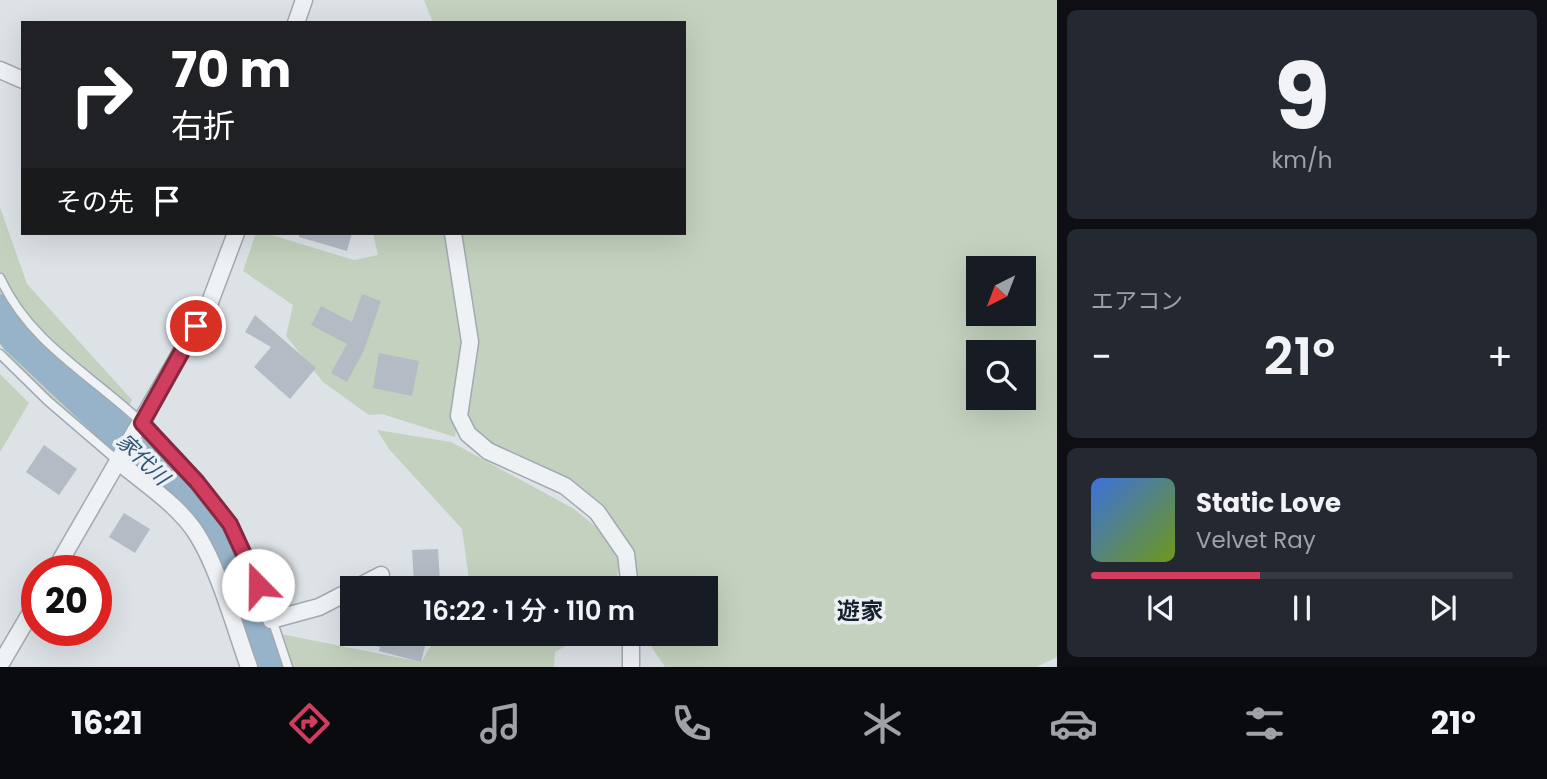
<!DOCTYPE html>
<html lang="ja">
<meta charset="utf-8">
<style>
:root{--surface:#171b24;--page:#242831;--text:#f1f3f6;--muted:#9ea1a6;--line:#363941;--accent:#d13d5f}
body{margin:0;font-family:Poppins,"Noto Sans JP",sans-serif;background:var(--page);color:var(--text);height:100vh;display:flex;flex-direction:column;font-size:26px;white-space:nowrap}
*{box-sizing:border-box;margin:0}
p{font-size:23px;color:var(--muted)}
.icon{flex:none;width:38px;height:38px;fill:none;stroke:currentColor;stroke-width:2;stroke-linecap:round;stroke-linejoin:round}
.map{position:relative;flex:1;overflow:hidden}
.details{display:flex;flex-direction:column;gap:10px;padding:10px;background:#0d0f14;width:490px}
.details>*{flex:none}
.hud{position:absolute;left:21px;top:21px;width:665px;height:214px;border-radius:0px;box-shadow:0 7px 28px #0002;background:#202124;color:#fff;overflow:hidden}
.needle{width:46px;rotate:222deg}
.controls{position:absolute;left:966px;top:256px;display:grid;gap:14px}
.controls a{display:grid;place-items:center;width:70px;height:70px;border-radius:0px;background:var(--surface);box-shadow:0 7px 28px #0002;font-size:35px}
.speed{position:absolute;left:21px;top:555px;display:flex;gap:14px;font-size:35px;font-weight:700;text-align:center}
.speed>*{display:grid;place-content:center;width:91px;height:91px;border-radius:50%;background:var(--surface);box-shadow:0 7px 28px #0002;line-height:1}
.speed .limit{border:10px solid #d22;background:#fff;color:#111}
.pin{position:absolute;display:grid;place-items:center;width:60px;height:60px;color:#fff;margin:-30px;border:4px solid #fff;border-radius:50%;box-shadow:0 2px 7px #0007}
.me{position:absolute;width:77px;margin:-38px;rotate:338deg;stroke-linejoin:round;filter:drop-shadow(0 0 5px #0008)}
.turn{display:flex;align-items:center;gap:24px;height:147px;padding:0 35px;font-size:32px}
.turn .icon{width:91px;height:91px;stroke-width:2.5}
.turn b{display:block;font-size:49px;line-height:60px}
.then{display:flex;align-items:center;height:66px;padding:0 35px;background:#0003;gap:14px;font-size:26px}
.big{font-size:52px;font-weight:600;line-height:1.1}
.details .tile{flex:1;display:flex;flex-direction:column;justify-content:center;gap:10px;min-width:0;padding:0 24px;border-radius:10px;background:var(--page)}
.details .dial{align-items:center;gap:0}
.dial b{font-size:91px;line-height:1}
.song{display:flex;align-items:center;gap:21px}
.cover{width:84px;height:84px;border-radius:10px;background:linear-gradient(135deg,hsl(220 70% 55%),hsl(80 70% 35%))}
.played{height:7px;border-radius:4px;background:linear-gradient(90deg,var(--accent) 40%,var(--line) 40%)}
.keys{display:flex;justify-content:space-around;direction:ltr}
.heat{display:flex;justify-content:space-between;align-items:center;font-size:38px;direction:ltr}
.trip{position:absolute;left:340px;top:576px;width:378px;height:70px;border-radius:0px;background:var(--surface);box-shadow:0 7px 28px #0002;font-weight:600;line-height:70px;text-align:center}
.tabs{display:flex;height:112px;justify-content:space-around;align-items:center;background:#090b0e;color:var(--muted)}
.tabs .icon{width:49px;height:49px}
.tabs .selected{color:var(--accent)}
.tabs b{font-size:32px;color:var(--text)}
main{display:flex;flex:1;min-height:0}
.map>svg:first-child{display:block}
</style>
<main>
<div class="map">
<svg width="1057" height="667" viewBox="0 0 1057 667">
<rect width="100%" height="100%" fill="#dde2e7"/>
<!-- green -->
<g fill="#c4d1be" fill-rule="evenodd">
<path d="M424 0H1057V657L1036 667H665L651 646 648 634H705V588H635L620 547 616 588H464L469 580 462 529 389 449 377 430 451 442 574 509 617 544 597 512 468 434 459 402 455 437 382 414 369 415 323 382 286 336 293 305 243 271 256 233H265L354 260 378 255 373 233H684V23H433ZM978 268H1024V313H978ZM978 352H1024V397H978Z"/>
<path d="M0 207 27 284 132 400 108 447 93 433 49 403 0 345Z"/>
<path d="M0 374 29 403 0 452Z"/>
<path d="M153 447 219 521 252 583 283 667H252L200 534 131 469Z"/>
<path d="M276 633 421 662 438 634H586L555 652 554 667H288Z"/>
</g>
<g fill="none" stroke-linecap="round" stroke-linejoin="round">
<!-- river -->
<path stroke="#96b3c9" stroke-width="35" d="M0 312 17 337 173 484 209 523 231 567 269 667"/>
</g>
<!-- building -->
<g fill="#b4bbc4">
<path d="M299 233H352L347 251 299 237Z"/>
<path d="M362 294 381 301 364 350 347 382 331 373 347 344 311 325 321 306 352 322Z"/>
<path d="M255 315 316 368 290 399 254 367 271 347 245 332Z"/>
<path d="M379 353 419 361 412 396 373 388Z"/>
<path d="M44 445 77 469 59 495 26 472Z"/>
<path d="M124 513 150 529 135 553 109 537Z"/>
<path d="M438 549 440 582 414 583 412 550Z"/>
<path d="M350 634H428L421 662 379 651 380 647 349 639Z"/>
</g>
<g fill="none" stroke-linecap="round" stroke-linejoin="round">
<defs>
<g id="lane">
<path d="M0 278C30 343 90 374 140 421 147 428 153 437 161 445 185 470 212 494 231 524 257 566 272 621 288 667"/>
<path d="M0 354 48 401 119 462"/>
</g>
<g id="street">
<path d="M296 23 304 0"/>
<path d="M0 70 23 80"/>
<path d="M453 233 470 342 459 416 468 434 488 451 565 486 597 512 626 554 630 588"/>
<path d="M119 462C145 484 180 506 198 536 219 570 235 628 249 667"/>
<path d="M55 570 210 302 236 233"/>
<path d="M356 588 381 575"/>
<path d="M271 620 319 607 352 590"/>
<path d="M0 665 37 602"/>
<path d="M631 667V634"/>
</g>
</defs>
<!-- lane casing -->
<use href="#lane" stroke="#a2a9b1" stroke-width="11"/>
<!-- street casing -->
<use href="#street" stroke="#a2a9b1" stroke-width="19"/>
<!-- lane -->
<use href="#lane" stroke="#eff2f5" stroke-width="8"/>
<!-- street -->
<use href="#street" stroke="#eff2f5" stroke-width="16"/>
</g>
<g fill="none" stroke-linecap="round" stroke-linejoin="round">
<defs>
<path id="route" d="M196 326 142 423 197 482 230 524 258 585"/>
</defs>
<!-- route casing -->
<use href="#route" stroke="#88283e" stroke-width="18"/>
<!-- route -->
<use href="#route" stroke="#d13d5f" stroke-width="12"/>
</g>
<g text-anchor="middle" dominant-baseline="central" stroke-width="7" stroke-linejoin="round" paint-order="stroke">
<!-- water labels -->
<g font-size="21" font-style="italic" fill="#2f5373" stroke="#ecf0f5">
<text transform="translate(143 459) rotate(44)">家代川</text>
</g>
<!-- quarter labels -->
<g font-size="23" font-weight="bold" fill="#18222e" stroke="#ecf0f5">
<text x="860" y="611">遊家</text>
</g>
</g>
</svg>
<div class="controls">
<a><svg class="needle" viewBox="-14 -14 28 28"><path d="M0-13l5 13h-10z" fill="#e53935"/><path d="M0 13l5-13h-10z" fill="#9ea1a6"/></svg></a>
<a><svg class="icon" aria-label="search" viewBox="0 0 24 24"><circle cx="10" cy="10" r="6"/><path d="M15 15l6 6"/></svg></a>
</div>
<div class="speed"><div class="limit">20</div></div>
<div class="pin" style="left:196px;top:326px;background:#d93025"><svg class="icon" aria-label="arrive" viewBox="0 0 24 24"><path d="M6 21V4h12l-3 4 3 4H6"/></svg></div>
<svg class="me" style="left:258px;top:585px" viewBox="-20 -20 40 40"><circle r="19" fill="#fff"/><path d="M0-13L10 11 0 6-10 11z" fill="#d13d5f"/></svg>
<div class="trip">16:22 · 1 分 · 110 m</div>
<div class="hud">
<div class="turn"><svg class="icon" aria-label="right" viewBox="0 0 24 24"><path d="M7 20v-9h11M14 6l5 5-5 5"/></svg><div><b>70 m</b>右折</div></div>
<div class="then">その先<svg class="icon" aria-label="arrive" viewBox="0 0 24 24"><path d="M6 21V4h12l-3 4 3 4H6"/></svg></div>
</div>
</div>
<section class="details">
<div class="tile dial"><b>9</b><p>km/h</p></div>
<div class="tile"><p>エアコン</p>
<div class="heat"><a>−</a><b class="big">21°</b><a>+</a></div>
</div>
<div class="tile">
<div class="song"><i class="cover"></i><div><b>Static Love</b><p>Velvet Ray</p></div></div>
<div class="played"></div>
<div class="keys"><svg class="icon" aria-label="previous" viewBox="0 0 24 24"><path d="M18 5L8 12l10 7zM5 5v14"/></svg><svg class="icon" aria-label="pause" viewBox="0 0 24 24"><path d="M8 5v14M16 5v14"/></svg><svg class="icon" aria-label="next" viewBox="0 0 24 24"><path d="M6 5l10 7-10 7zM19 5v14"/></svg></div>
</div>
</section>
</main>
<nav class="tabs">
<b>16:21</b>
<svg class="icon selected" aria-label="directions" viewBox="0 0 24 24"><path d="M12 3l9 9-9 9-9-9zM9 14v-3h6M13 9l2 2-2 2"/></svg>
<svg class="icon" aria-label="music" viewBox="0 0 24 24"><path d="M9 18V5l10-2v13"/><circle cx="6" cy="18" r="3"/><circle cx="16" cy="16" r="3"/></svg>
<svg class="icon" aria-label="phone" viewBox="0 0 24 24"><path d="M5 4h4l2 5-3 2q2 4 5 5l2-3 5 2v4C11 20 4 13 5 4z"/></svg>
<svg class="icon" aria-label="climate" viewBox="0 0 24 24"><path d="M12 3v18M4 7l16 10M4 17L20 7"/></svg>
<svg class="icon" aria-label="car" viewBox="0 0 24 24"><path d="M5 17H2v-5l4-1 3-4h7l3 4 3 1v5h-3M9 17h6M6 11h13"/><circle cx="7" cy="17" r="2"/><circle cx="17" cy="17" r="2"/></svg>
<svg class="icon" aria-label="filters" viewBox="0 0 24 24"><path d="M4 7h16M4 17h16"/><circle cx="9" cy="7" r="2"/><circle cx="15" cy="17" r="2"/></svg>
<b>21°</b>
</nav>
